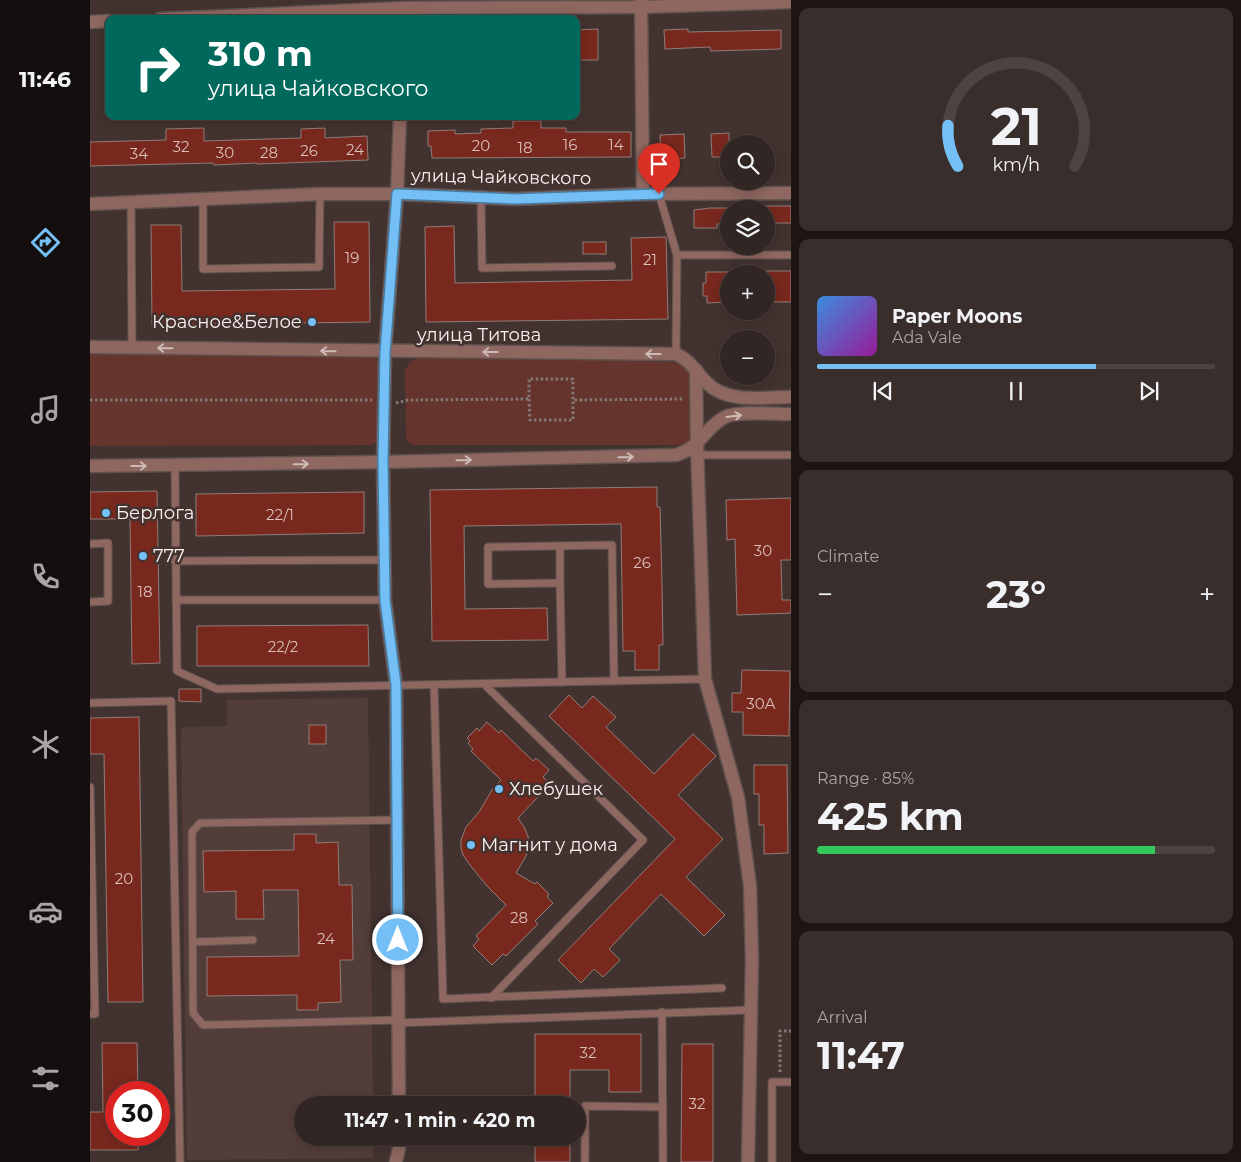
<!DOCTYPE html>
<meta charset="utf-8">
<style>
:root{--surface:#322624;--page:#3a2e2c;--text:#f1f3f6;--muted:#a8a5a6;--line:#4d4341;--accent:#74c0f6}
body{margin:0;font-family:Montserrat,sans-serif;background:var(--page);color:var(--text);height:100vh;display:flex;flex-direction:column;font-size:19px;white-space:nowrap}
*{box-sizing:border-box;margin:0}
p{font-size:16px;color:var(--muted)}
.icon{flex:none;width:28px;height:28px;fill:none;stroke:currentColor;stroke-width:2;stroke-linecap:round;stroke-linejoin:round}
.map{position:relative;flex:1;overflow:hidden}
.panel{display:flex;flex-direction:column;gap:8px;padding:8px;background:#1c1514;width:450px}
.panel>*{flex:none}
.banner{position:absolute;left:15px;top:15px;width:475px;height:105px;border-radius:10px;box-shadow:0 2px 12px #0003,0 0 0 1px var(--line);background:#00695c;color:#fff;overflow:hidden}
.controls{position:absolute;left:630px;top:135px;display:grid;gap:10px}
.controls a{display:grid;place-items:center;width:55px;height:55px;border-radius:50%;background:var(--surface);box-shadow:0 2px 12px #0003,0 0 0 1px var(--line);font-size:25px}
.speed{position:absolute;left:15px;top:1081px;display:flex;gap:10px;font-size:25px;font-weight:700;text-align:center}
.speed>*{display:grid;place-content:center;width:65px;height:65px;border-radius:50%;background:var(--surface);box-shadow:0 2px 12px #0003,0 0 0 1px var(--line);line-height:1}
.speed .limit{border:8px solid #d22;background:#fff;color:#111}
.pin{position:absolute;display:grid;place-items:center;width:42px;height:42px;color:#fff;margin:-51px -21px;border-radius:50% 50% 50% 0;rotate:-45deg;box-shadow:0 0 5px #0007}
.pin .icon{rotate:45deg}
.me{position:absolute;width:55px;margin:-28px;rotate:0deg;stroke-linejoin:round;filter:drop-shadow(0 0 4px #0008)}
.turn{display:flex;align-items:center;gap:18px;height:105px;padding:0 20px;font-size:22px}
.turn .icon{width:65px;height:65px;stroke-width:2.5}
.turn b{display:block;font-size:35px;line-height:42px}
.big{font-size:38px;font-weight:700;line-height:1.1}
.panel .card{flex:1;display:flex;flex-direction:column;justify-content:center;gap:8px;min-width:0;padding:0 18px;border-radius:10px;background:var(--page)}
.panel .dial{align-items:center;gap:0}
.dial svg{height:130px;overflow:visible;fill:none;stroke:var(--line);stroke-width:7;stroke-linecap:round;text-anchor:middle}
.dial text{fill:var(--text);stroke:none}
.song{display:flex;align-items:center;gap:15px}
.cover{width:60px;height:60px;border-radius:8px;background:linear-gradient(135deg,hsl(210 70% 55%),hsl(300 70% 35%))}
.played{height:5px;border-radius:2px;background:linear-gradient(90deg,var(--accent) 70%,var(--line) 70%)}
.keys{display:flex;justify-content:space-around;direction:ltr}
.heat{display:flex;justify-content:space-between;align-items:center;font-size:28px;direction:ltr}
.charge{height:8px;border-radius:4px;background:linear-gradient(90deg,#34c759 85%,var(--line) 0)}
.trip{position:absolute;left:204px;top:1096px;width:292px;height:50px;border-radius:25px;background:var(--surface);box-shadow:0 2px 12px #0003,0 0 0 1px var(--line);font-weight:700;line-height:50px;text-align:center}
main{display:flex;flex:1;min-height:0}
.tabs{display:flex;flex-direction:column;width:90px;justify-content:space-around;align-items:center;background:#140f0e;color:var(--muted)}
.tabs .icon{width:35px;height:35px}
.tabs .active{color:var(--accent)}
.tabs b{font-size:22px;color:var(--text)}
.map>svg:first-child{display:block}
</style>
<main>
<nav class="tabs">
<b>11:46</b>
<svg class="icon active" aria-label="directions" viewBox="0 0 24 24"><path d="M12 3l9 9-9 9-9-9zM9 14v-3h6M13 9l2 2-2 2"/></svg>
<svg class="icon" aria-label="music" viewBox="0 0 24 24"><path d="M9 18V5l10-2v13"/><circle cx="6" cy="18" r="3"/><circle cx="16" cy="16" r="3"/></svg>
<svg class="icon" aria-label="phone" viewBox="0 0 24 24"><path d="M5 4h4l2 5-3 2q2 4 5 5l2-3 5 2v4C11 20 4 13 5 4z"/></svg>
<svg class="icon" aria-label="climate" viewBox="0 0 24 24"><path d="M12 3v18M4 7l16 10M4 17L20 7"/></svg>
<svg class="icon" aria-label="car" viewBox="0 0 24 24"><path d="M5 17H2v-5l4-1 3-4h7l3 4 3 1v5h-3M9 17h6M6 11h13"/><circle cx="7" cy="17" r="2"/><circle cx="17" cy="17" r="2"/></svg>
<svg class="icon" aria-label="filters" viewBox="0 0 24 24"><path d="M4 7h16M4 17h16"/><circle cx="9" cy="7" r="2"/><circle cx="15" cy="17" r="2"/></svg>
</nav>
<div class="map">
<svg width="701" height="1162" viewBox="0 0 701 1162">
<rect width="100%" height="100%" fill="#433330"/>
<!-- built -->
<path fill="#533d39" d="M278 698 283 1105H212V1138H283V1158L97 1160 91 727 137 726V700Z"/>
<!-- green -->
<g fill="#65342c">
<path d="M278 353 284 355 289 367 290 437 287 442 280 445 0 446V354Z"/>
<path d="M335 355 580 362 589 363 599 372 606 434 602 439 591 445H324L318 442 316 437 315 370C320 361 326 358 335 355Z"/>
</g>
<!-- building -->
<g fill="#79281d" stroke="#907d79">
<path d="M508 29V60H486V30Z"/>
<path d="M598 29V32L691 30V49L621 51 620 47 575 49 574 30Z"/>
<path d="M423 121H451V128H476V132H541V157L342 158 341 146H338V131L365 130V134L391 133V129L423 128Z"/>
<path d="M114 128V141L211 138V129L235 128V138L277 136 278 160 167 164V163L124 165 123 163 0 166V142L76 140V129Z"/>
<path d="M639 133V157H622L621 134Z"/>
<path d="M594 134 595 158 571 159 570 135Z"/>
<rect x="676" y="206" width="25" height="17"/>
<path d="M620 208H639V224H627V228H604V210Z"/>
<path d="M244 222H279L280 322 62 325 61 225H91L92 291 245 289Z"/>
<path d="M364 226 365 283 542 280 541 238 576 237 578 319 336 322 335 227Z"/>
<rect x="493" y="242" width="23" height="12"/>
<rect x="676" y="271" width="25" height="31"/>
<path d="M616 272H639V302L617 303V296H613V283H616Z"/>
<path d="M567 487V507H570L572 584 573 645H569V670H545V651H533L531 524 374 526 375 609 457 608 458 640 342 641 340 490Z"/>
<path d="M67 491 70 663 42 664 40 519H0V492Z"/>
<path d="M274 492V533L106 536V494Z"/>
<path d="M701 498V560H691L692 600H701V613L647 615 645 539 637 540 636 500Z"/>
<path d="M278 625 279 666H107V626Z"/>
<path d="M652 670 700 671 699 736 653 735V712H642V693H651Z"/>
<path d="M89 689H111V702L89 701Z"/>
<path d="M479 695 492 708 503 696 526 717 516 727 564 774 603 734 626 756 588 795 633 839 596 877 635 915 614 936 571 894 519 949 530 960 513 977 504 969 491 983 468 960 585 839 459 716Z"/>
<path d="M49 717 53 1002H18L14 754H0V718Z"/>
<path d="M397 722 409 733 411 730 443 761 446 758 459 770 453 777 460 784 428 818 434 827 438 836 439 847 436 856 426 873 445 884 447 882 459 894 457 897 463 903 445 921 448 924 416 956 413 954 402 965 383 946 389 939 386 936 416 905 397 886 380 865 373 855 371 848V840L376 827 389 812 402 790 411 780 381 751 383 749 378 743 380 741 377 738 387 728 389 731Z"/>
<rect x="219" y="725" width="17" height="19"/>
<path d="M664 765H697L698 853 674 854V825H669V794H664Z"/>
<path d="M204 834H226V843L248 842 249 885H262L263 960H250L251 1002 228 1003V1010H207V995L117 996V957L209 956 208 890H173L174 919H146V891L114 892 113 851 204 850Z"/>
<path d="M445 1034H551V1092H519V1070H480V1105H445Z"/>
<path d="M12 1043H47L48 1092H26V1135H48V1150H0V1112H13Z"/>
<path d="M592 1044H623V1162H591Z"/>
<rect x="445" y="1138" width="35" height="24"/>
</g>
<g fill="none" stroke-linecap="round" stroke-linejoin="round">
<defs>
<g id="service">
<path d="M569 194 587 255 586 354"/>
<path d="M391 197 392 268 522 266"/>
<path d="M113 199V269L229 267 230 194"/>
<path d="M41 202 42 347"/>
<path d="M587 255H701"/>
<path d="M604 455H701"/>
<path d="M85 466 87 671 127 689 615 679"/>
<path d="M0 544 18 543V601L0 602"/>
<path d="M470 546V583"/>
<path d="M85 561 295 560"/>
<path d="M86 600H295"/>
<path d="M472 682 470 583 398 584V547L522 545 524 681"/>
<path d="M394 684 553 840 401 998"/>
<path d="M344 685 353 999 632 988"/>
<path d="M0 703 81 701 90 1162"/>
<path d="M0 787 5 1014H0"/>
<path d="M307 820 110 823 102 832 103 1013 113 1025 308 1020"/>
<path d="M103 942 163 940"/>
<path d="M572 1012 573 1162"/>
<path d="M308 1023 660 1010"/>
<path d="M495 1162V1106L573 1107"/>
<path d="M682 1162V1082H701"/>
</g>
<g id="minor">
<path d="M551 0 553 194"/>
<path d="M70 19 313 8 551 7 701 2"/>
<path d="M0 22 19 21"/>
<path d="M0 204 230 194H307L424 199 553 194 701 193"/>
<path d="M607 445 615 679 648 797 660 886 662 960 658 1162"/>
<path d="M309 1105 306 685 295 600 293 462 295 352 307 194 310 116"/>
<path d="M306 1161 309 1149V1138"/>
</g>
<g id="tertiary">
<path d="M0 347 586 354C600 360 607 373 617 383 637 404 675 397 701 397"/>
<path d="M606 370 607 445"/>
<path d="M0 466 293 462 586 455C612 447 615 427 635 417 647 411 686 414 701 414"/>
</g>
</defs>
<!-- service casing -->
<use href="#service" stroke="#60514f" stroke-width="9"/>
<!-- minor casing -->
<use href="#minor" stroke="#60514f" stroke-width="15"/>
<!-- tertiary casing -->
<use href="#tertiary" stroke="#60514f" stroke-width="15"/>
<!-- path -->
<g stroke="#857775" stroke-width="3" stroke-dasharray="2.5 2.5" stroke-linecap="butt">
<path d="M439 399 440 420H483V400"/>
<path d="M0 400H282"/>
<path d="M306 403 318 400 439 399V379H483V400L594 399"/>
<path d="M690 1072V1031H701"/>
</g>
<!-- service -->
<use href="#service" stroke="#8e6760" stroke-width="7"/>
<!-- minor -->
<use href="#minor" stroke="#8e6760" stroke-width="12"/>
<!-- tertiary -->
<use href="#tertiary" stroke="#8e6760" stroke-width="12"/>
</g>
<!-- one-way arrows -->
<defs><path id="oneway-shaft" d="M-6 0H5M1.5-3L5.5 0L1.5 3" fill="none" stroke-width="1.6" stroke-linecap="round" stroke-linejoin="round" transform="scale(1.25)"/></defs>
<g stroke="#cfbab6">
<use href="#oneway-shaft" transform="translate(75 348) rotate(-179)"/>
<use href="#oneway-shaft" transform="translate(238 351) rotate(-179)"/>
<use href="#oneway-shaft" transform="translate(400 352) rotate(-180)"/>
<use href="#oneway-shaft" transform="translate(563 354) rotate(-180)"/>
<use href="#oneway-shaft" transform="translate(644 416) rotate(-7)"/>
<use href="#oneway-shaft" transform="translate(536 457) rotate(-1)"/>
<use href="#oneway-shaft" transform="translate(374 460) rotate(-1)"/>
<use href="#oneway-shaft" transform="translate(211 464) rotate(-1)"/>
<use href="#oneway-shaft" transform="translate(49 466)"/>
</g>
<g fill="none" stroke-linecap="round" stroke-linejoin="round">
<defs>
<path id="route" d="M308 940 306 685 295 600 293 462 295 352 307 194 424 199 569 194"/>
</defs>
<!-- route casing -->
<use href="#route" stroke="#4b7da0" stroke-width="12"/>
<!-- route -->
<use href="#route" stroke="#74c0f6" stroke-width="9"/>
</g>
<!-- markers -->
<g fill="#74c0f6" stroke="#433330" stroke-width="2">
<circle cx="222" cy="322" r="5"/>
<circle cx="16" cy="513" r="5"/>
<circle cx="53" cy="556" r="5"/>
<circle cx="409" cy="789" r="5"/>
<circle cx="381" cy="845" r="5"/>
</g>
<g text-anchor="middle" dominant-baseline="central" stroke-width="5" stroke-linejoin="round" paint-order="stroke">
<!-- number labels -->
<g font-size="15" fill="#dabfba">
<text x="480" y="144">16</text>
<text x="526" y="144">14</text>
<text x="391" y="145">20</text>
<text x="91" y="146">32</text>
<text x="435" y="147">18</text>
<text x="265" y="149">24</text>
<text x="219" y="150">26</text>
<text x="135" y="152">30</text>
<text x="179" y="152">28</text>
<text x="49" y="153">34</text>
<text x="262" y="257">19</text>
<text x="560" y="259">21</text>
<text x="190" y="514">22/1</text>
<text x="673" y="550">30</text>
<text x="552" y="562">26</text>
<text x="55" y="591">18</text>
<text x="193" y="646">22/2</text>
<text x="671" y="703">30А</text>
<text x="34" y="878">20</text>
<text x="429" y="917">28</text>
<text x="236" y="938">24</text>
<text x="498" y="1052">32</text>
<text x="607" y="1103">32</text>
</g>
<!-- street labels -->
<g font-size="18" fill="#fbf1ef" stroke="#433330">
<text transform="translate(411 177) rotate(1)">улица Чайковского</text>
<text x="389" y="335">улица Титова</text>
</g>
<!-- poi labels -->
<g font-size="18" fill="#fbf1ef" stroke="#433330" text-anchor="start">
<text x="212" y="322" text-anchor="end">Красное&amp;Белое</text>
<text x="26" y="513">Берлога</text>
<text x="63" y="556">777</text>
<text x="419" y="789">Хлебушек</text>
<text x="391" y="845">Магнит у дома</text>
</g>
</g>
</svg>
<div class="controls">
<a><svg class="icon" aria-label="search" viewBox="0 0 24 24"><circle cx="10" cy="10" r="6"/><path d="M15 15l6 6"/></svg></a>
<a><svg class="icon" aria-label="layers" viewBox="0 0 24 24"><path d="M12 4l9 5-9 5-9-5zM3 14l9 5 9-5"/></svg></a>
<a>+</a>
<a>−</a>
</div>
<div class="speed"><div class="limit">30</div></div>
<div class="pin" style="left:569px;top:194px;background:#d93025"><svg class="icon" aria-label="arrive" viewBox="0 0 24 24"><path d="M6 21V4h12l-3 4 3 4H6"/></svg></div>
<svg class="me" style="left:308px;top:940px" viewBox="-20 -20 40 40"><circle r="17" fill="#74c0f6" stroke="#fff" stroke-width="3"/><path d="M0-11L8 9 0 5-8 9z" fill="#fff"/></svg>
<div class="trip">11:47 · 1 min · 420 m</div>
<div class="banner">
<div class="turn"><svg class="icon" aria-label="right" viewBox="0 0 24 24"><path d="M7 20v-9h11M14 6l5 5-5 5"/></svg><div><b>310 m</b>улица Чайковского</div></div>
</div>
</div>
<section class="panel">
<div class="card dial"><svg viewBox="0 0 100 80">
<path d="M14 69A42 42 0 1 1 86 69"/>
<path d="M14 69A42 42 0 0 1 8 44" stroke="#74c0f6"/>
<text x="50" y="56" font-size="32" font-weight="700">21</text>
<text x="50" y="72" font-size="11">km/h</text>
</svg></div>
<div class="card">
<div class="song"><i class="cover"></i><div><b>Paper Moons</b><p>Ada Vale</p></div></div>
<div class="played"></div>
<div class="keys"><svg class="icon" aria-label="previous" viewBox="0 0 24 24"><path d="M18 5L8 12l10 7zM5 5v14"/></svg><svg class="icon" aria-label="pause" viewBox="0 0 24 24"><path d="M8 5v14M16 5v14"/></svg><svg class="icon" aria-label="next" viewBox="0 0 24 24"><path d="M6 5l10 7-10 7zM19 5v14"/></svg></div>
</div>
<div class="card"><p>Climate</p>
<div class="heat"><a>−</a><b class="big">23°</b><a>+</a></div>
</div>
<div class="card"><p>Range · 85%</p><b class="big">425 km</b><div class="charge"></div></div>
<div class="card"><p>Arrival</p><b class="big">11:47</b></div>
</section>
</main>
